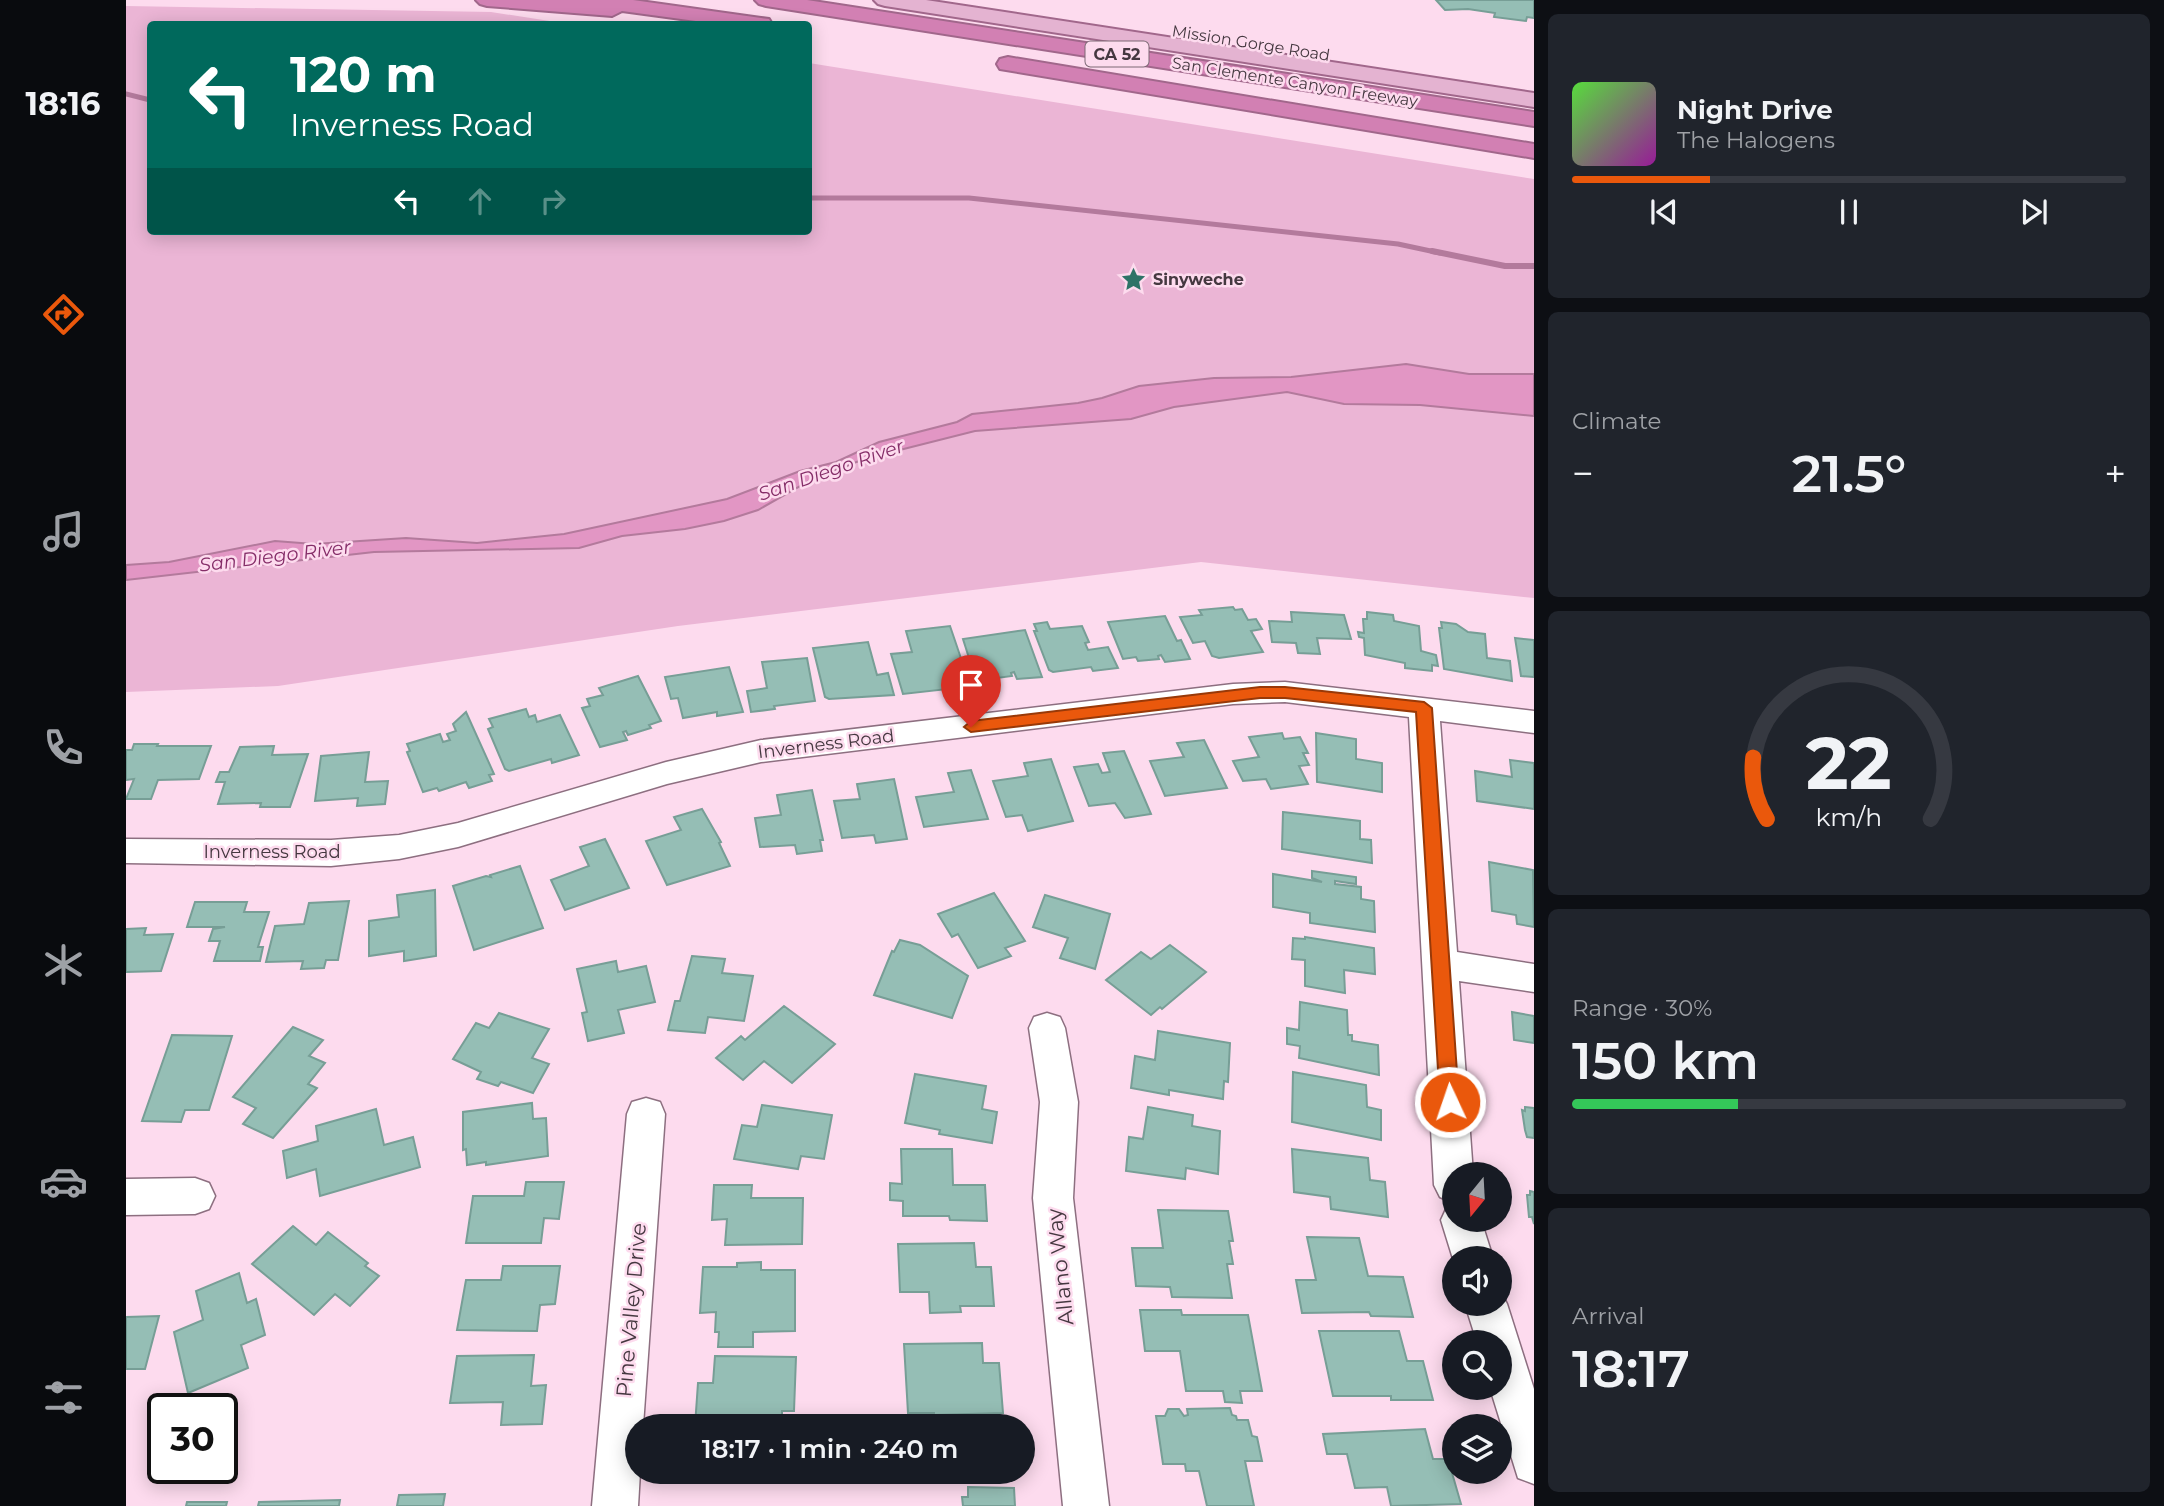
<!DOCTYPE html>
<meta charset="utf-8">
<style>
:root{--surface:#171b24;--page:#20242c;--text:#f1f3f6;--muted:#9ea1a6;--line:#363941;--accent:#ea580c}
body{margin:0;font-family:Montserrat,sans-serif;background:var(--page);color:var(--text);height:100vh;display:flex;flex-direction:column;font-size:26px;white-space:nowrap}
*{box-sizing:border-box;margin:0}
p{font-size:23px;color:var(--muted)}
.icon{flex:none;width:38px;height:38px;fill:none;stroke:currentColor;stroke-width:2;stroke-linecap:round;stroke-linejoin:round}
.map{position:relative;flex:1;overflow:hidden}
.side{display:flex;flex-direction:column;gap:14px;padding:14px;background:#0d0f14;width:630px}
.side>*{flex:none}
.banner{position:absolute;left:21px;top:21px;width:665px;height:214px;border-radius:7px;box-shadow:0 4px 18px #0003;background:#00695c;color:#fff;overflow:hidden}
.needle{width:46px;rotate:198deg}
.controls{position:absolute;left:1316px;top:1162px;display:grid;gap:14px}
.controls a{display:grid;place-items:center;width:70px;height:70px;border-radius:50%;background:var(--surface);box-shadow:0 4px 18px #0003;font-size:35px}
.speed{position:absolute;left:21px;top:1393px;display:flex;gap:14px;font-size:35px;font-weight:700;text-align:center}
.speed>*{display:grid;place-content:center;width:91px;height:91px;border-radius:50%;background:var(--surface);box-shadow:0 4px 18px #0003;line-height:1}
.speed .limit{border:4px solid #111;border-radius:10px;background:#fff;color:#111}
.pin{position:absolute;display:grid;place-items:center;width:60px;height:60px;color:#fff;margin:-72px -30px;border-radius:50% 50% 50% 0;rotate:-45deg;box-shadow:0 0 7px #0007}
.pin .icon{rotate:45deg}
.me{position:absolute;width:77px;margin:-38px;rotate:357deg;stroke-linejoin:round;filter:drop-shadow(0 0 5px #0008)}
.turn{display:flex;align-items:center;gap:24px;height:147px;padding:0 28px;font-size:32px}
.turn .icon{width:91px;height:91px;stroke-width:2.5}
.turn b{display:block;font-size:49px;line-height:60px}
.lanes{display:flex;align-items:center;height:66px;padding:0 28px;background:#0003;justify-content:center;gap:35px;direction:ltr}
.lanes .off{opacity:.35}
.big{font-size:52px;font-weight:600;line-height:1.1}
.side .card{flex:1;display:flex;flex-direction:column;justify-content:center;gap:10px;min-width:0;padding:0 24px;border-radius:10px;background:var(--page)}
.side .dial{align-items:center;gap:0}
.dial svg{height:182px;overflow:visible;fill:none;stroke:var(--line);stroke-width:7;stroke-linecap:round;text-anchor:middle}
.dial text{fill:var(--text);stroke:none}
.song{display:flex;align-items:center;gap:21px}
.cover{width:84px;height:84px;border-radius:10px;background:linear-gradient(135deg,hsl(110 70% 55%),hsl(300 70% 35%))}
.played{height:7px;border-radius:4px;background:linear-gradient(90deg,var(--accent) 25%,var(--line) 25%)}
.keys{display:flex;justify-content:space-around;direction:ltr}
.heat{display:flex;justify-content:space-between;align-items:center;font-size:38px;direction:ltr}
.charge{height:10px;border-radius:5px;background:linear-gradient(90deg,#34c759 30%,var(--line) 0)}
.trip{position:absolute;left:499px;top:1414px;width:410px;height:70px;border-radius:35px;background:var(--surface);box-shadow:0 4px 18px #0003;font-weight:600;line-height:70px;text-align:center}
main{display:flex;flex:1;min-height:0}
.tab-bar{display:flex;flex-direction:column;width:126px;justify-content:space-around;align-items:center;background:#090b0e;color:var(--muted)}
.tab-bar .icon{width:49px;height:49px}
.tab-bar .selected{color:var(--accent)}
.tab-bar b{font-size:32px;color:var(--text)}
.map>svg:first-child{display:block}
</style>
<main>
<nav class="tab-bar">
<b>18:16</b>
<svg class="icon selected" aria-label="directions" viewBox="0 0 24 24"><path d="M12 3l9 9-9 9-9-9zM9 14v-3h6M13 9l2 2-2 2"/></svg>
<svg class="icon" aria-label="music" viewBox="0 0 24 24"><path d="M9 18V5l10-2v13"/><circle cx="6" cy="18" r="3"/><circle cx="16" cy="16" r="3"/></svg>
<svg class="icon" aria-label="phone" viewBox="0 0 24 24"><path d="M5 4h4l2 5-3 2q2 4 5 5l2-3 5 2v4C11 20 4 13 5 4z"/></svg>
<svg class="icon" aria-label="climate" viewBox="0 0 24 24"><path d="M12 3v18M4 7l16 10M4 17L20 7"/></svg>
<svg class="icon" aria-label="car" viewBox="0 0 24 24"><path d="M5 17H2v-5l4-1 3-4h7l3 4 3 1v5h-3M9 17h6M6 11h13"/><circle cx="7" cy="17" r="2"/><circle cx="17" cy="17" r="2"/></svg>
<svg class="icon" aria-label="filters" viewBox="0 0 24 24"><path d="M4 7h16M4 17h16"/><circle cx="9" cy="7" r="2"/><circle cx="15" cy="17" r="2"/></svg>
</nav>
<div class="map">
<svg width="1408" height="1506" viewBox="0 0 1408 1506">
<rect width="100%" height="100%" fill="#fddbee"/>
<!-- green -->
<path fill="#ebb5d5" d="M0 6 365 12 443 24H24V231H682L683 63 1408 179V598L1075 562 552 626 152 686 0 692Z"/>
<!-- water -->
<path fill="#e296c4" stroke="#b37a9c" stroke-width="2" d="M1280 364 1343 374H1408V416L1294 405 1218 404 1161 392 1048 407 1005 419 849 431 738 459 685 480 632 510 598 521 559 529 496 536 453 548 248 552 0 580V565L43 562 149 541 188 544 280 538 351 543 438 534 601 499 674 471 710 462 753 442 831 422 846 414 952 403 976 398 1013 386 1088 378 1165 377Z"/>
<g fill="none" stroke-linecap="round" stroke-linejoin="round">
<!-- stream-far1 -->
<g stroke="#b37a9c" stroke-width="5">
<path d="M0 94 24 100"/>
<path d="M682 198H843L1272 244 1314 253"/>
</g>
<!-- stream -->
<path stroke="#b37a9c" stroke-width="6" d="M1306 251 1379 266H1408"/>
</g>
<!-- building -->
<g fill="#95beb5" stroke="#779e96" stroke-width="2">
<path d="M1310 0H1408V18L1401 17 1400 21 1368 17 1369 13 1342 9 1319 10Z"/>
<path d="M1107 607 1109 610 1116 609 1122 620 1130 619 1136 629 1125 631 1137 652 1093 658 1086 656 1079 641 1067 643 1054 617 1076 615 1073 610Z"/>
<path d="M1165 612 1218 615 1225 639 1191 638 1194 654 1172 653 1170 643 1146 642 1143 621 1166 622Z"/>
<path d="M1241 612 1267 615 1268 621 1293 626 1295 651 1310 655 1312 666 1306 665V671L1279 668V663L1239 655 1238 638 1233 637 1232 632 1238 633 1237 619H1241Z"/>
<path d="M1039 616 1051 641 1055 640 1064 659 1039 662 1035 655 1032 656 1033 659 1012 661 1010 657 997 659 982 622Z"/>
<path d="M921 622 924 629 956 626 963 642 959 643 962 650 982 647 992 668 967 671 965 667 927 672 923 670 908 631H911L908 624Z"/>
<path d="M1315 622 1330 624 1342 632 1359 634 1361 658 1384 661 1386 681 1318 669 1313 628H1316Z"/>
<path d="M824 626 842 679 838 680 840 687 777 694 765 654 786 652 780 631Z"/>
<path d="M899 630 916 677 891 679 888 672 885 673 886 676 864 679 863 675 849 677 837 639Z"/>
<path d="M1389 638 1408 640V677L1395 676Z"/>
<path d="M742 642 751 675 762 673 768 695 703 699 699 697 687 648Z"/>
<path d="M681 658 689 701 648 706 649 709 625 712 621 691 641 688 636 662Z"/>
<path d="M603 667 617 712 591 716V712L557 718 552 698 545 699 539 677Z"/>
<path d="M512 676 535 721 523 725 525 728 502 735 500 731 497 732 501 740 474 747 456 708 464 706 461 699 477 695 473 688Z"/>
<path d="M400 709 403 717 409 715 411 722 434 715 453 755 426 763 425 759 383 771 379 769 362 729 367 727 363 719Z"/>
<path d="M340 712 368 774 363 775 366 781 343 788 340 782 313 791 311 788 297 792 281 752 284 751 281 744 314 734 317 742 324 740 321 734 330 731 327 724Z"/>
<path d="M1156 733 1158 739 1174 737 1182 753H1177L1183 765 1173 766 1182 784 1145 789 1140 779 1117 781 1107 761 1133 757 1123 737Z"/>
<path d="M1190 733 1230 739V759L1256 763V792L1191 782Z"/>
<path d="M1078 740 1101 788 1039 796 1024 761 1058 757 1051 743Z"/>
<path d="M8 744H32L31 746H85L73 779 32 780 25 799H0L8 779 0 780V750H6Z"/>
<path d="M148 746 146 755 182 754 164 807H134L135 803 92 804 99 782H90L94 772H103L114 747Z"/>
<path d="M998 751 1025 814 999 818 989 803 963 806 948 767 972 764 976 773 984 772 977 753Z"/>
<path d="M243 752 239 782 262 781 259 804 231 806 232 798 189 801 195 756Z"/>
<path d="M925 759 947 821 902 831 896 815 880 817 867 781 902 776 898 763Z"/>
<path d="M1384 760 1408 763V809L1351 801 1349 771 1386 777Z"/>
<path d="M845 770 862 819 798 827 790 797 828 792 822 773Z"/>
<path d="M768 779 781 839 750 843 748 835 716 838 708 801 734 799 731 784Z"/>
<path d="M686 790 697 840H694L696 851 671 854 669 845 634 847 629 818 655 815 651 795Z"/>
<path d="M576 809 595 842 593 843 604 866 541 885 520 841 555 830 548 817Z"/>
<path d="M1157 812 1234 821V839L1245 840 1246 863 1156 849Z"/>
<path d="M479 839 503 888 439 910 425 880 463 866 454 847Z"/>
<path d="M1363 862 1407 870 1408 927 1391 924 1390 915 1366 911Z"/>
<path d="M394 866 417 928 348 950 327 886 360 876 365 877 364 875Z"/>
<path d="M1186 871 1230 877V884L1209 881V884L1235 887V899L1248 901 1249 932 1184 923V913L1147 907V874L1196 882 1186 878Z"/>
<path d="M309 890 310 956 278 961V951L243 956V921L273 917 271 895Z"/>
<path d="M868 893 899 941 879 948 885 956 852 968 832 934 826 937 812 914Z"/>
<path d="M919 895 984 914 969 969 934 958 942 938 907 927Z"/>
<path d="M223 901 212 960H200L198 968 175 969 177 961 140 962 149 926 178 924 183 903Z"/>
<path d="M69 902H121L118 912H143L132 947H137L134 961H88L94 941H83L87 929 99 927H61Z"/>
<path d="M20 928 18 935 47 934 35 971 0 972V929Z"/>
<path d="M1179 937 1248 948 1249 974 1218 970 1219 993 1179 986V960L1166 959 1167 938 1179 939Z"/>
<path d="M774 940 794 945 842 976 826 1018 748 995 766 951 768 952Z"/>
<path d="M1044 945 1080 972 1036 1009 1034 1007 1025 1015 980 980 1015 952 1025 959Z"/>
<path d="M566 956 599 959 596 973 627 976 618 1021 582 1017 579 1033 542 1030 549 1001H554Z"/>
<path d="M490 961 492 972 520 966 529 1002 492 1010 498 1033 462 1041 456 1013 461 1012 451 969Z"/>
<path d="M1174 1002 1221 1010 1222 1035H1226V1041L1252 1045 1253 1075 1173 1058 1174 1046 1161 1044V1028L1173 1030Z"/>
<path d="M658 1006 709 1044 666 1083 638 1061 617 1080 590 1058 615 1036 619 1040Z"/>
<path d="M1386 1012 1408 1016V1043L1388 1040Z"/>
<path d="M373 1013 423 1029 406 1058 423 1064 407 1093 375 1082 372 1086 351 1079 355 1072 327 1059 350 1023 363 1028Z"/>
<path d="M167 1027 197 1040 183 1056 199 1063 182 1084 191 1088 147 1138 117 1124 130 1108 107 1097Z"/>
<path d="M1032 1031 1104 1043 1102 1082 1098 1081 1097 1099 1043 1090V1095L1005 1088 1009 1056 1029 1060Z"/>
<path d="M46 1035 106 1036 83 1110H59L55 1122 16 1121Z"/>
<path d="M1167 1072 1240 1085 1241 1107 1255 1110V1140L1166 1122Z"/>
<path d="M789 1074 860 1086 856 1109 871 1112 866 1143 813 1134 814 1130 779 1123Z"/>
<path d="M406 1103 407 1119 420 1118 422 1156 360 1165V1162L341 1165 340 1149 337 1150V1112Z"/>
<path d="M636 1105 706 1115 698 1159 675 1156 672 1169 608 1159 616 1125 631 1127Z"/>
<path d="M1022 1107 1067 1115 1066 1126 1094 1131 1092 1174 1060 1168 1059 1179 1000 1171 1003 1137 1017 1139Z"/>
<path d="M1399 1107 1408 1108V1138L1401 1137 1399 1130 1396 1110 1399 1111Z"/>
<path d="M250 1109 258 1145 287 1137 294 1167 194 1196 190 1169 161 1178 157 1151 192 1141 190 1126Z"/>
<path d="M775 1149H826L827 1185H859L861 1221 824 1220 823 1216H777V1201L764 1200V1183L776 1184Z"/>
<path d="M1166 1149 1242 1158 1244 1180 1259 1182 1262 1217 1205 1209 1204 1197 1168 1192Z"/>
<path d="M400 1182H438L433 1219 418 1218 415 1243H340L347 1196H398Z"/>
<path d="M588 1185H626L625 1198H677L676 1244 599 1245 601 1219 586 1220Z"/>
<path d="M1404 1191 1408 1192V1224L1406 1217H1403L1401 1195H1404Z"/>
<path d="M1032 1210 1102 1211 1107 1241H1103L1107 1264H1101L1106 1298 1046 1297 1044 1287 1010 1286 1006 1248H1037Z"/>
<path d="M167 1226 190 1245 202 1232 242 1263 239 1266 253 1276 224 1306 209 1294 188 1315 126 1264Z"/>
<path d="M1181 1237 1233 1238 1242 1276 1277 1277 1287 1317 1245 1316 1243 1312 1176 1313 1170 1280H1190Z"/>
<path d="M848 1243 850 1267H865L868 1306H834L835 1312 804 1313 803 1292H774L772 1244Z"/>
<path d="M635 1262V1270H669V1331L627 1332V1347H592L593 1332H589L590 1312 574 1313 577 1267H611V1263Z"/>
<path d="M377 1266H434L429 1304 414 1305 411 1331 331 1330 340 1280H375Z"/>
<path d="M113 1273 121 1303 130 1299 139 1335 115 1345 122 1368 62 1393 48 1332 77 1320 70 1291Z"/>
<path d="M1014 1310H1055L1056 1315H1122L1136 1391H1114L1116 1403 1099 1402 1097 1391H1060L1054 1351H1019Z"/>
<path d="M33 1316 19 1369H0V1317Z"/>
<path d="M1193 1331H1273L1281 1361H1297L1307 1400H1265V1396H1207Z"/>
<path d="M856 1343 857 1363H873L877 1413 808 1415V1413H782L778 1344Z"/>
<path d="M408 1355 405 1386 420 1385 416 1424 375 1425 377 1402 324 1403 331 1356Z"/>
<path d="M589 1356 670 1357 668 1411H656V1426H569L572 1383H587Z"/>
<path d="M1104 1408 1106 1415 1110 1416 1111 1420H1122L1126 1436 1131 1437 1136 1461H1119L1128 1506H1081L1073 1471H1060L1059 1464H1037L1030 1416H1039L1042 1409H1053L1058 1416 1062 1415 1061 1409Z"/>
<path d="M1299 1429 1307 1459H1322L1335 1504 1265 1506 1261 1487 1229 1488 1221 1454H1201L1197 1434Z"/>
<path d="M842 1487 888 1488 889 1506H837L836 1497H842Z"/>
<path d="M319 1494 317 1506H271L273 1495Z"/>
<path d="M214 1500 213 1506H132L133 1502Z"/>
<path d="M61 1502H101L100 1506H60Z"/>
</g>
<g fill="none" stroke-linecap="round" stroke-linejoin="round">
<defs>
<g id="street">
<path d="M1159 682 1408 711V733L1314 721 1331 952 1408 964V992L1333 981 1347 1174H1328V1203L1314 1197 1308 1185 1283 717 1159 702 1107 704 635 762 541 784 332 847 273 859 205 866 0 863V839L205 840 273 835 332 823 540 762 635 740 1107 684Z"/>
<path d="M921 1013 934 1017 939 1028 952 1102 947 1198 983 1506H937L907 1198 914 1102 903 1028 908 1017Z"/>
<path d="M520 1098 534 1102 539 1114 517 1426H511V1472H514L512 1506H466L501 1114 506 1102Z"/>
<path d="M69 1178 83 1183 89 1196 83 1209 69 1214 0 1215V1179Z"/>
<path d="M1328 1204V1220H1355L1367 1258H1328V1262L1315 1220 1321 1207Z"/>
<path d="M1374 1290 1381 1304 1408 1389V1484L1392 1478 1364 1388H1374V1342H1351L1339 1304H1374Z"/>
</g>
<path id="primary" d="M748 0H800L1408 93V107L759 6 752 4Z"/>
<g id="highway">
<path d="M350 0H507L635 18 643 19 646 24H592L496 11 486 16 361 6 354 4Z"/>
<path d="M629 0H681L1408 112V126L640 6 633 4Z"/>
<path d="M882 57 1408 144V158L874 69 871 64 874 59Z"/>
</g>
</defs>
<!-- street casing -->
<use href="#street" stroke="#8d6f80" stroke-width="3"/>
<!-- primary casing -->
<use href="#primary" stroke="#a1678b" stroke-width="4"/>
<!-- highway casing -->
<use href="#highway" stroke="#a1678b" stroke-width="4"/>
<!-- street -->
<use href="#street" fill="#fff" fill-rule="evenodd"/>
<!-- primary -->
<use href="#primary" fill="#e4b3d1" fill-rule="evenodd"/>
<!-- highway -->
<use href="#highway" fill="#d280b3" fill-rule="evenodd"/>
</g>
<!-- route -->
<path fill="#ea580c" stroke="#983908" stroke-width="2" d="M1134 687H1159L1298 702 1306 708 1333 1102 1330 1108 1324 1110 1317 1108 1314 1102 1290 712 1159 698H1134L845 732 838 727 845 721Z"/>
<!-- icons -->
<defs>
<symbol id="sight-bare" viewBox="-9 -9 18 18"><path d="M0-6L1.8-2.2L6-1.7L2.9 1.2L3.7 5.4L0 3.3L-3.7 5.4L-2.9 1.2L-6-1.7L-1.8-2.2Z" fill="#2e7367" stroke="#fddbee" stroke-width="2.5" paint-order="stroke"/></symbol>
</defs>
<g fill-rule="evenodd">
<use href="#sight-bare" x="990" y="262" width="35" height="35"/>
</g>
<g text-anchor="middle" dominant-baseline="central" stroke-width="5" stroke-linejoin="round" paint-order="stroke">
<!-- far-street labels -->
<g font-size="16" fill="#453840" stroke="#fddbee">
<text transform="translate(1125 43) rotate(9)">Mission Gorge Road</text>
<text transform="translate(1169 82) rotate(9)">San Clemente Canyon Freeway</text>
</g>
<!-- shield labels -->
<rect fill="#fddbee" stroke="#7c6974" stroke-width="2" x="959.5" y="41.5" width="63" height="25" rx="5"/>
<g font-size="16" font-weight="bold" fill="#453840">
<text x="991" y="54">CA 52</text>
</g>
<!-- far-poi labels -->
<g font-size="16" font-weight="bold" fill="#453840" stroke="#fddbee" text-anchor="start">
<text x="1027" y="279">Sinyweche</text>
</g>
<!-- street labels -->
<g font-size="18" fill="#453840" stroke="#fddbee">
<text transform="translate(700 744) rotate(-7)">Inverness Road</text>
<text x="146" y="852">Inverness Road</text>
</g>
<!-- water labels -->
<g font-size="19" font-style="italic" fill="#852d68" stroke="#fddbee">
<text transform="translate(705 470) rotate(-19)">San Diego River</text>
<text transform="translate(149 556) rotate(-7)">San Diego River</text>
</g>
<!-- near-street labels -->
<g font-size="21" fill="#453840" stroke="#fddbee">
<text transform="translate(934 1267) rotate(-96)">Allano Way</text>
<text transform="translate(505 1310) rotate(-85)">Pine Valley Drive</text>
</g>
</g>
</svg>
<div class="controls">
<a><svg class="needle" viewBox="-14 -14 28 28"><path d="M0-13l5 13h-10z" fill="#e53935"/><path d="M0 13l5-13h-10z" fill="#9ea1a6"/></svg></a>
<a><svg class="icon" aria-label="sound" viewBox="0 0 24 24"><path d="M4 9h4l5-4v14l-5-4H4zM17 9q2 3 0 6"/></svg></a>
<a><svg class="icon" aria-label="search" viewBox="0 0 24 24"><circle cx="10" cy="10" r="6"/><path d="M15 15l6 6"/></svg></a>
<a><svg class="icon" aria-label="layers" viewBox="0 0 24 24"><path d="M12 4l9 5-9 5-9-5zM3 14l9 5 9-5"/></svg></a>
</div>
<div class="speed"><div class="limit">30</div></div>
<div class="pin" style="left:845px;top:727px;background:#d93025"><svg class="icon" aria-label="arrive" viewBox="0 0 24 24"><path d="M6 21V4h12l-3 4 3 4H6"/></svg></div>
<svg class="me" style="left:1324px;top:1102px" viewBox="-20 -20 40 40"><circle r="17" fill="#ea580c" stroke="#fff" stroke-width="3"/><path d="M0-11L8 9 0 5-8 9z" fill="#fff"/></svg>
<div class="trip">18:17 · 1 min · 240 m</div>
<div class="banner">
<div class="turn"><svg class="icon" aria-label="left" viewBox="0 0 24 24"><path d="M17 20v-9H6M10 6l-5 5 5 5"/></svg><div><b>120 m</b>Inverness Road</div></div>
<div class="lanes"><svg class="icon" aria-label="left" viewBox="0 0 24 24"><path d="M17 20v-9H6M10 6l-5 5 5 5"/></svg><svg class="icon off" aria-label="ahead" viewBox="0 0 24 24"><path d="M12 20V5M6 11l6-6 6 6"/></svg><svg class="icon off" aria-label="right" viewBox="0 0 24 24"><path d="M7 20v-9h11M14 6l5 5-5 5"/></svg></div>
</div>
</div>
<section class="side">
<div class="card">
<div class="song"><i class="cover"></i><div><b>Night Drive</b><p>The Halogens</p></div></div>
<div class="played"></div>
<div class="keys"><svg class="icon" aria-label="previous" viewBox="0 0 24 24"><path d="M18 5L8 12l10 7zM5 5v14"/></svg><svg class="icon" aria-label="pause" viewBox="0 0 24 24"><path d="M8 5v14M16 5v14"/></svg><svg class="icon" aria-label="next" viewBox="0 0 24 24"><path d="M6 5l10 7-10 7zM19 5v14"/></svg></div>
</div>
<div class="card"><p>Climate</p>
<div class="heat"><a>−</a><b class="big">21.5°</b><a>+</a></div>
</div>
<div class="card dial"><svg viewBox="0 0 100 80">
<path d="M14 69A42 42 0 1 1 86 69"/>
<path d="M14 69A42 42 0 0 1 8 42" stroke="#ea580c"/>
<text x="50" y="56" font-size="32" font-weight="700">22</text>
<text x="50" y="72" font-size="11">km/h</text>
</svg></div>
<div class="card"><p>Range · 30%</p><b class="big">150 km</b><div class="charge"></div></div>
<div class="card"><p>Arrival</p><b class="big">18:17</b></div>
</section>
</main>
